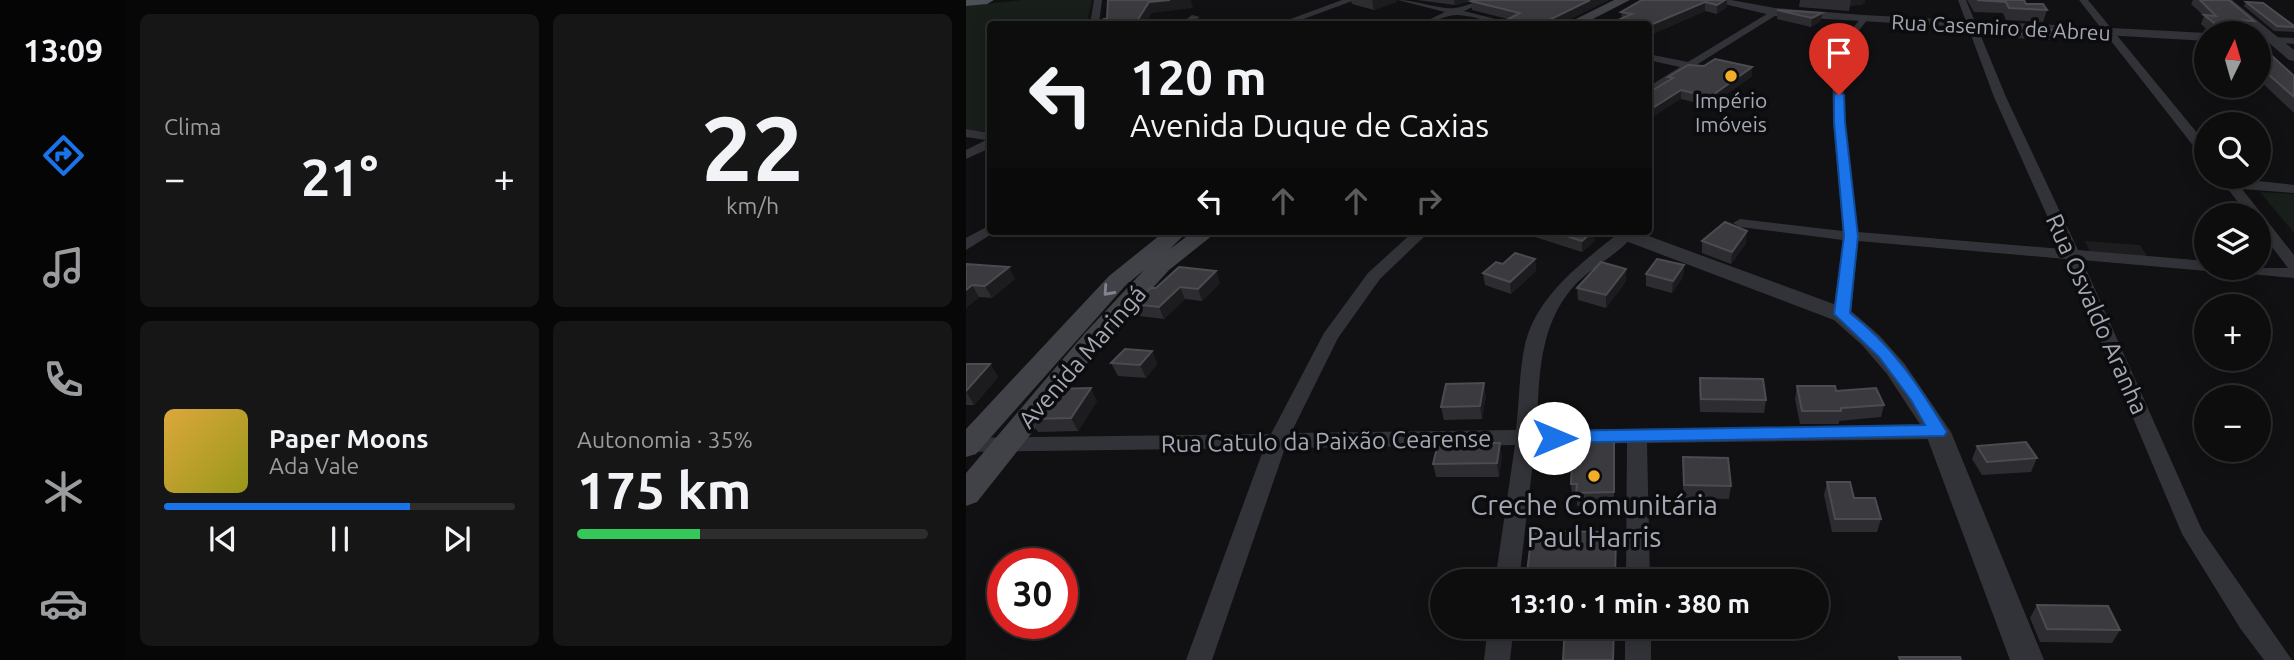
<!DOCTYPE html>
<html lang="pt">
<meta charset="utf-8">
<style>
:root{--surface:#0d0d0e;--page:#161617;--text:#f1f3f6;--muted:#9a9c9e;--line:#2d2d2e;--accent:#1a73e8}
body{margin:0;font-family:Ubuntu,sans-serif;background:var(--page);color:var(--text);height:100vh;display:flex;flex-direction:column;font-size:26px;white-space:nowrap}
*{box-sizing:border-box;margin:0}
p{font-size:23px;color:var(--muted)}
.icon{flex:none;width:38px;height:38px;fill:none;stroke:currentColor;stroke-width:2;stroke-linecap:round;stroke-linejoin:round}
.map{position:relative;flex:1;overflow:hidden}
.sheet{display:flex;flex-direction:column;gap:14px;padding:14px;background:#070708;width:840px}
.sheet>*{flex:none}
.banner{position:absolute;left:21px;top:21px;width:665px;height:214px;border-radius:7px;box-shadow:0 4px 18px #0003,0 0 0 2px var(--line);background:#0d0d0e;color:var(--text);overflow:hidden}
.needle{width:46px;rotate:5deg}
.buttons{position:absolute;left:1228px;top:21px;display:grid;gap:14px}
.buttons a{display:grid;place-items:center;width:77px;height:77px;border-radius:50%;background:var(--surface);box-shadow:0 4px 18px #0003,0 0 0 2px var(--line);font-size:35px}
.speed{position:absolute;left:21px;top:548px;display:flex;gap:14px;font-size:35px;font-weight:700;text-align:center}
.speed>*{display:grid;place-content:center;width:91px;height:91px;border-radius:50%;background:var(--surface);box-shadow:0 4px 18px #0003,0 0 0 2px var(--line);line-height:1}
.speed .limit{border:10px solid #d22;background:#fff;color:#111}
.pin{position:absolute;display:grid;place-items:center;width:60px;height:60px;color:#fff;margin:-72px -30px;border-radius:50% 50% 50% 0;rotate:-45deg;box-shadow:0 0 7px #0007}
.pin .icon{rotate:45deg}
.me{position:absolute;width:77px;margin:-38px;rotate:90deg;stroke-linejoin:round;filter:drop-shadow(0 0 5px #0008)}
.turn{display:flex;align-items:center;gap:24px;height:147px;padding:0 28px;font-size:32px}
.turn .icon{width:91px;height:91px;stroke-width:2.5}
.turn b{display:block;font-size:49px;line-height:60px}
.lanes{display:flex;align-items:center;height:66px;padding:0 28px;background:#0003;justify-content:center;gap:35px;direction:ltr}
.lanes .off{opacity:.35}
.big{font-size:52px;font-weight:600;line-height:1.1}
.sheet .tile{flex:1;display:flex;flex-direction:column;justify-content:center;gap:10px;min-width:0;padding:0 24px;border-radius:10px;background:var(--page)}
.sheet .dial{align-items:center;gap:0}
.dial b{font-size:91px;line-height:1}
.song{display:flex;align-items:center;gap:21px}
.cover{width:84px;height:84px;border-radius:10px;background:linear-gradient(135deg,hsl(40 70% 55%),hsl(60 70% 35%))}
.played{height:7px;border-radius:4px;background:linear-gradient(90deg,var(--accent) 70%,var(--line) 70%)}
.keys{display:flex;justify-content:space-around;direction:ltr}
.heat{display:flex;justify-content:space-between;align-items:center;font-size:38px;direction:ltr}
.charge{height:10px;border-radius:5px;background:linear-gradient(90deg,#34c759 35%,var(--line) 0)}
.sheet .tiles{flex:1;display:grid;gap:14px;grid-template-columns:repeat(2,1fr)}
.trip{position:absolute;left:464px;top:569px;width:399px;height:70px;border-radius:35px;background:var(--surface);box-shadow:0 4px 18px #0003,0 0 0 2px var(--line);font-weight:600;line-height:70px;text-align:center}
main{display:flex;flex:1;min-height:0}
.menu{display:flex;flex-direction:column;width:126px;justify-content:space-around;align-items:center;background:#050506;color:var(--muted)}
.menu .icon{width:49px;height:49px}
.menu .current{color:var(--accent)}
.menu b{font-size:32px;color:var(--text)}
.map>svg:first-child{display:block}
</style>
<main>
<nav class="menu">
<b>13:09</b>
<svg class="icon current" aria-label="directions" viewBox="0 0 24 24"><path d="M12 3l9 9-9 9-9-9zM9 14v-3h6M13 9l2 2-2 2"/></svg>
<svg class="icon" aria-label="music" viewBox="0 0 24 24"><path d="M9 18V5l10-2v13"/><circle cx="6" cy="18" r="3"/><circle cx="16" cy="16" r="3"/></svg>
<svg class="icon" aria-label="phone" viewBox="0 0 24 24"><path d="M5 4h4l2 5-3 2q2 4 5 5l2-3 5 2v4C11 20 4 13 5 4z"/></svg>
<svg class="icon" aria-label="climate" viewBox="0 0 24 24"><path d="M12 3v18M4 7l16 10M4 17L20 7"/></svg>
<svg class="icon" aria-label="car" viewBox="0 0 24 24"><path d="M5 17H2v-5l4-1 3-4h7l3 4 3 1v5h-3M9 17h6M6 11h13"/><circle cx="7" cy="17" r="2"/><circle cx="17" cy="17" r="2"/></svg>
</nav>
<section class="sheet">
<div class="tiles">
<div class="tile"><p>Clima</p>
<div class="heat"><a>−</a><b class="big">21°</b><a>+</a></div>
</div>
<div class="tile dial"><b>22</b><p>km/h</p></div>
<div class="tile">
<div class="song"><i class="cover"></i><div><b>Paper Moons</b><p>Ada Vale</p></div></div>
<div class="played"></div>
<div class="keys"><svg class="icon" aria-label="previous" viewBox="0 0 24 24"><path d="M18 5L8 12l10 7zM5 5v14"/></svg><svg class="icon" aria-label="pause" viewBox="0 0 24 24"><path d="M8 5v14M16 5v14"/></svg><svg class="icon" aria-label="next" viewBox="0 0 24 24"><path d="M6 5l10 7-10 7zM19 5v14"/></svg></div>
</div>
<div class="tile"><p>Autonomia · 35%</p><b class="big">175 km</b><div class="charge"></div></div>
</div>
</section>
<div class="map">
<svg width="1328" height="660" viewBox="0 0 1328 660">
<rect width="100%" height="100%" fill="#111113"/>
<!-- built -->
<path fill="#1d1d20" d="M1119 241 1174 245 1183 259 1125 255Z"/>
<!-- green -->
<g fill="#181e19">
<path d="M56 0H126L121 24H24V132L0 129V6Z"/>
<path d="M1294 192 1328 194V233Z"/>
</g>
<g fill="none" stroke-linecap="round" stroke-linejoin="round">
<!-- minor -->
<g fill="#323338" fill-rule="evenodd">
<path d="M128 0H136L133 24H124Z"/>
<path d="M376 0H389L324 24H311Z"/>
<path d="M432 0C449 0 476 10 489 8 501 7 509 0 522 0L498 11 549 24C529 26 512 16 492 15 480 14 467 24 454 24L479 12Z"/>
<path d="M992 0H1000L1040 97 1112 250 1241 261V268H1248L1241 271 1116 260 1236 530 1326 660H1298L1274 628 1216 534 1100 259 892 241 885 315 876 320 867 315 877 240 774 227 767 223 774 219 877 231 867 122 866 52 897 16 902 19 876 52 879 122 892 232 1096 249 1028 97Z"/>
<path d="M1113 0H1122L1241 145V158L1236 157Z"/>
<path d="M809 9 814 12 812 14 682 95V87L714 67 682 60V54L722 62Z"/>
<path d="M226 15 234 17 224 24H214Z"/>
<path d="M1308 37 1328 38V44L1304 42V38Z"/>
<path d="M0 129 24 133V148L0 159V150L20 140 0 137Z"/>
<path d="M1256 177 1328 185V193L1276 189 1328 255V278L1251 271 1249 268H1322L1293 230V215H1282L1254 179Z"/>
<path d="M24 225V231L29 232 0 250V238Z"/>
<path d="M448 231H464L414 279 372 338 325 433 550 430C553 405 553 380 557 355 565 298 615 264 655 231H666L669 234C652 255 625 267 607 287 572 328 573 379 571 430L972 425 979 427 982 432 979 437 972 439 681 443 684 581H660L661 443 569 445 553 581H529L549 445 319 448 246 660H220L298 448 0 452V438L305 434 358 333 402 273Z"/>
<path d="M522 626H548L544 660H518Z"/>
<rect x="659" y="626" width="26" height="34"/>
</g>
<!-- tertiary -->
<g fill="#323338" fill-rule="evenodd">
<path d="M741 0H765L809 8 897 15 1241 33V41L809 16Z"/>
<path d="M1253 0H1266L1328 50V61L1323 60Z"/>
<path d="M641 231H669L884 310 913 335 938 363 985 432 1078 660H1044L959 432 921 374 896 345 868 320 644 235Z"/>
</g>
<!-- secondary -->
<g fill="#404248" fill-rule="evenodd">
<path d="M648 0H664L617 24H600Z"/>
<path d="M199 231H222L204 249 228 231H252L203 270 137 343 11 502 0 506V473L119 333 178 270 159 286 10 454 0 457V429L143 276Z"/>
</g>
<!-- primary -->
<path fill="#4e5057" fill-rule="evenodd" d="M0 0H28L21 4 0 6Z"/>
</g>
<!-- wall -->
<g fill="#2d2d31">
<path d="M385 0H431L430 2 408 10 386 4Z"/>
<path d="M451 0H642L594 24 542 19 506 10 505 1 489 5Z"/>
<path d="M676 0H761V7L751 14 739 11 682 36V24L656 18 655 12Z"/>
<path d="M834 0H899L898 4 884 6 883 11 833 7Z"/>
<path d="M1001 0H1058L1060 4 1081 10 1077 22 1040 20 1037 13 1008 12Z"/>
<path d="M1227 0H1263L1288 21 1284 30H1278L1282 33H1245L1235 24 1238 16 1225 4Z"/>
<path d="M1280 2 1328 26V32L1308 31 1278 6Z"/>
<path d="M811 10 856 13 855 21 845 27 811 19Z"/>
<path d="M1047 28 1093 36 1091 40 1048 38 1046 32Z"/>
<path d="M1293 44 1328 76V113L1293 80Z"/>
<path d="M786 76 744 106 715 99 702 81V77Z"/>
<path d="M550 231H629V241L616 252Z"/>
<path d="M736 241 780 243 765 264 736 253Z"/>
<path d="M569 259 570 271 545 294 519 285 517 273 537 264Z"/>
<path d="M0 264 49 279 26 298 13 297 0 308Z"/>
<path d="M718 265 717 277 706 293 680 286V274Z"/>
<path d="M660 281 640 308 612 300 611 288Z"/>
<path d="M254 283 236 301 219 299 198 319 173 316 167 304 190 288Z"/>
<path d="M186 351 191 364 180 378 152 376 145 363Z"/>
<path d="M0 364H24L32 377 8 405H0Z"/>
<path d="M734 378 800 400 798 413 734 412 733 391Z"/>
<path d="M831 386 870 391 918 405 915 417 873 421V424H834L829 399Z"/>
<path d="M520 396 516 419 478 420 475 407Z"/>
<path d="M131 401 112 431 72 432 64 419Z"/>
<path d="M648 441V506H611V497L606 498 605 484Z"/>
<path d="M1011 446 1071 458 1065 472 1016 475 1006 459Z"/>
<path d="M536 456 533 477H470L467 464Z"/>
<path d="M717 457 765 486 763 499 717 498Z"/>
<path d="M861 482 915 519 911 532H866L858 495Z"/>
<path d="M1071 605 1154 630 1146 643 1074 642 1064 618Z"/>
</g>
<!-- shaded-wall -->
<g fill="#1c1c1f">
<path d="M204 0H225L227 8 186 13 179 24H169L183 2Z"/>
<path d="M408 0H431L430 2 408 10 406 1Z"/>
<path d="M488 0H511L489 5Z"/>
<path d="M624 0H642L594 24H575Z"/>
<path d="M759 0H761V7L751 14V5Z"/>
<path d="M885 0H899L898 4 884 6Z"/>
<path d="M739 2V11L682 36V26Z"/>
<path d="M856 13 855 21 845 27 846 18Z"/>
<path d="M786 67V76L744 106V97Z"/>
<path d="M715 90V99L682 120V111Z"/>
<path d="M627 231H629V241L616 252V241Z"/>
<path d="M781 231 780 243 765 264 766 252Z"/>
<path d="M569 259 570 271 545 294 544 282Z"/>
<path d="M718 265 717 277 706 293 707 281Z"/>
<path d="M43 267 49 279 26 298 19 286Z"/>
<path d="M660 269V281L640 308V295Z"/>
<path d="M250 271 254 283 236 301 232 289Z"/>
<path d="M6 285 13 297 0 308V290Z"/>
<path d="M214 287 219 299 198 319 193 307Z"/>
<path d="M186 351 191 364 180 378 174 365Z"/>
<path d="M24 364 32 377 8 405 0 391Z"/>
<path d="M518 383 520 396 516 419 514 406Z"/>
<path d="M125 388 131 401 112 431 105 418Z"/>
<path d="M534 443 536 456 533 477 531 463Z"/>
</g>
<!-- building -->
<g fill="#3a3a3f" stroke="#4a4c51" stroke-width="2">
<path d="M142 0H204L183 2 169 24H139L138 19H141Z"/>
<path d="M508 0H624L575 24H533L554 13 505 1Z"/>
<path d="M676 0H759L751 5 739 2 682 26V24H643L666 14 655 12Z"/>
<path d="M1011 0H1058L1060 4H1077L1081 10 1043 8 1040 2Z"/>
<path d="M1234 0H1263L1288 21 1268 20 1282 33H1261L1238 15 1250 16Z"/>
<path d="M1280 2 1297 3 1328 26V27L1311 26Z"/>
<path d="M811 10 856 13 846 18Z"/>
<path d="M1047 28 1088 30 1093 36 1050 33Z"/>
<path d="M1293 44 1328 76V97L1293 66Z"/>
<path d="M749 59 786 67 744 97 715 90 682 111V93L707 78 702 77 722 65 738 66Z"/>
<path d="M759 222 781 231 766 252 736 241Z"/>
<path d="M585 231H627L616 241Z"/>
<path d="M549 253 569 259 544 282 517 273 530 262 537 264Z"/>
<path d="M691 259 718 265 707 281 680 274Z"/>
<path d="M635 262 660 269 640 295 611 288Z"/>
<path d="M0 264 43 267 19 286 6 285 0 290Z"/>
<path d="M213 267 250 271 232 289 214 287 193 307 167 304 185 288H190Z"/>
<path d="M159 349 186 351 174 365 145 363Z"/>
<path d="M0 364H24L0 391Z"/>
<path d="M734 378 797 379 800 400 735 399Z"/>
<path d="M518 383 514 406 475 407 480 384Z"/>
<path d="M831 386H869L870 391 910 388 918 405 875 408V411H836Z"/>
<path d="M125 388 105 418 64 419 86 389Z"/>
<path d="M648 441V492L610 493 611 484H605L607 442Z"/>
<path d="M1060 442 1071 458 1021 462 1011 446Z"/>
<path d="M472 443H534L531 463 467 464Z"/>
<path d="M717 457 762 458 765 486 718 485Z"/>
<path d="M861 482H884L888 498H909L915 519H869Z"/>
<path d="M566 531 650 532 649 581H560Z"/>
<path d="M1071 605 1142 606 1154 630 1081 629Z"/>
<path d="M599 626H648L647 660H597Z"/>
<path d="M933 657H994L995 660H934Z"/>
</g>
<!-- one-way arrows -->
<defs><path id="oneway-chevron" d="M-2-3.5L2.5 0L-2 3.5" fill="none" stroke-width="1.6" stroke-linecap="round" stroke-linejoin="round" transform="scale(1.75)"/></defs>
<use stroke="#80848e" href="#oneway-chevron" transform="translate(142 291) rotate(132)"/>
<!-- route -->
<path fill="#1a73e8" stroke="#114b97" stroke-width="2" d="M873 92 878 95 879 122 892 236 884 313C926 345 954 387 981 432L978 436 581 443 578 438 581 433 588 431 959 425 945 400 913 357 868 314 878 236 868 122V95Z"/>
<!-- markers -->
<g fill="#f3ad29" stroke="#0c0c0e" stroke-width="2.5">
<circle cx="765" cy="76" r="7"/>
<circle cx="628" cy="476" r="7"/>
</g>
<g text-anchor="middle" dominant-baseline="central" stroke-width="7" stroke-linejoin="round" paint-order="stroke">
<!-- far-street labels -->
<g font-size="21" fill="#a3a8b4" stroke="#0c0c0e">
<text transform="translate(1035 27) rotate(3)">Rua Casemiro de Abreu</text>
</g>
<!-- far-poi labels -->
<g font-size="21" fill="#a3a8b4" stroke="#0c0c0e">
<text x="765" y="100">Império<tspan x="765" dy="24">Imóveis</tspan></text>
</g>
<!-- street labels -->
<g font-size="24" fill="#a3a8b4" stroke="#0c0c0e">
<text transform="translate(1131 314) rotate(66)">Rua Osvaldo Aranha</text>
<text transform="translate(116 357) rotate(-49)">Avenida Maringá</text>
<text transform="translate(360 441) rotate(-1)">Rua Catulo da Paixão Cearense</text>
</g>
<!-- near-poi labels -->
<g font-size="28" fill="#a3a8b4" stroke="#0c0c0e">
<text x="628" y="504">Creche Comunitária<tspan x="628" dy="32">Paul Harris</tspan></text>
</g>
</g>
</svg>
<div class="buttons">
<a><svg class="needle" viewBox="-14 -14 28 28"><path d="M0-13l5 13h-10z" fill="#e53935"/><path d="M0 13l5-13h-10z" fill="#9a9c9e"/></svg></a>
<a><svg class="icon" aria-label="search" viewBox="0 0 24 24"><circle cx="10" cy="10" r="6"/><path d="M15 15l6 6"/></svg></a>
<a><svg class="icon" aria-label="layers" viewBox="0 0 24 24"><path d="M12 4l9 5-9 5-9-5zM3 14l9 5 9-5"/></svg></a>
<a>+</a>
<a>−</a>
</div>
<div class="speed"><div class="limit">30</div></div>
<div class="pin" style="left:873px;top:95px;background:#d93025"><svg class="icon" aria-label="arrive" viewBox="0 0 24 24"><path d="M6 21V4h12l-3 4 3 4H6"/></svg></div>
<svg class="me" style="left:588px;top:438px" viewBox="-20 -20 40 40"><circle r="19" fill="#fff"/><path d="M0-13L10 11 0 6-10 11z" fill="#1a73e8"/></svg>
<div class="trip">13:10 · 1 min · 380 m</div>
<div class="banner">
<div class="turn"><svg class="icon" aria-label="left" viewBox="0 0 24 24"><path d="M17 20v-9H6M10 6l-5 5 5 5"/></svg><div><b>120 m</b>Avenida Duque de Caxias</div></div>
<div class="lanes"><svg class="icon" aria-label="left" viewBox="0 0 24 24"><path d="M17 20v-9H6M10 6l-5 5 5 5"/></svg><svg class="icon off" aria-label="ahead" viewBox="0 0 24 24"><path d="M12 20V5M6 11l6-6 6 6"/></svg><svg class="icon off" aria-label="ahead" viewBox="0 0 24 24"><path d="M12 20V5M6 11l6-6 6 6"/></svg><svg class="icon off" aria-label="right" viewBox="0 0 24 24"><path d="M7 20v-9h11M14 6l5 5-5 5"/></svg></div>
</div>
</div>
</main>
